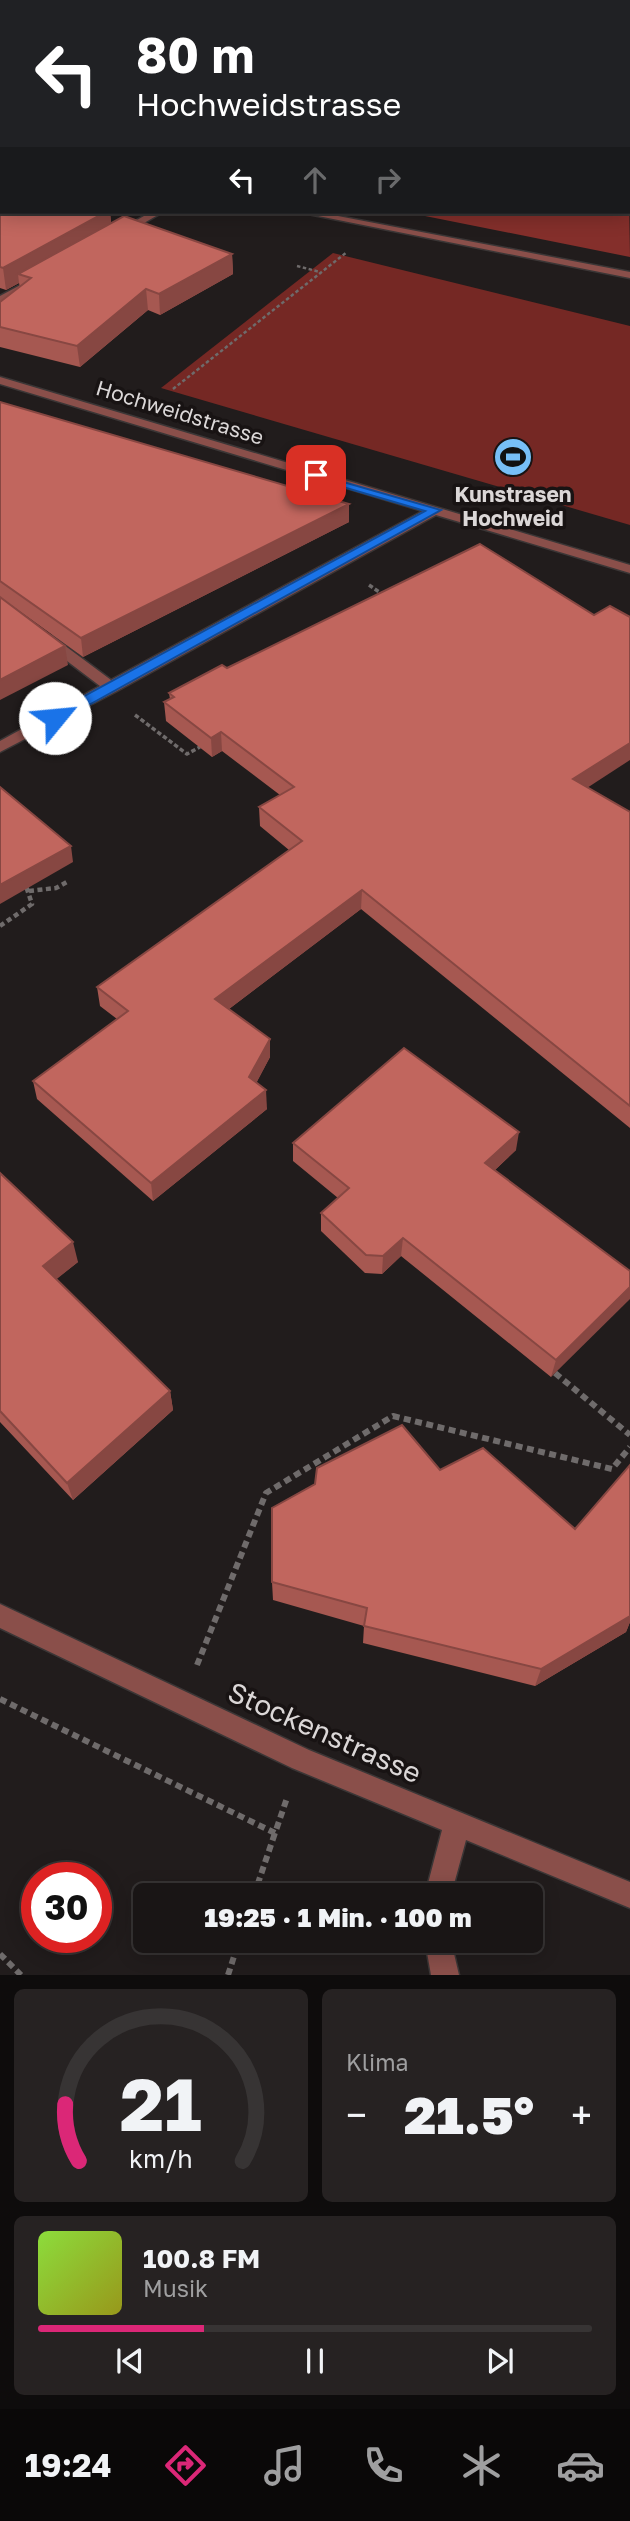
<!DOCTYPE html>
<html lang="de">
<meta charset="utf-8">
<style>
:root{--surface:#191515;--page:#262222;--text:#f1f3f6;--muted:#9f9fa0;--line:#373434;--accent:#db2777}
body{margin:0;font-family:"Golos Text",sans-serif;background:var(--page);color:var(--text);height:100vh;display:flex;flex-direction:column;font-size:26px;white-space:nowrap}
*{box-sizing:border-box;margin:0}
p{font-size:23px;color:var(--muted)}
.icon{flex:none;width:38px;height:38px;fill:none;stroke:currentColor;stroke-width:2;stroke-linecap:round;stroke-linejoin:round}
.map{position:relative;height:1975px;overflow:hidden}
.details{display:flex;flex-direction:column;gap:14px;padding:14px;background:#0e0c0c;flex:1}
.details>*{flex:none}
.top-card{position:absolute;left:0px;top:0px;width:630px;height:214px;box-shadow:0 4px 18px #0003,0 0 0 2px var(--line);background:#202124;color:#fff;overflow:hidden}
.speed{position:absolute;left:21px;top:1862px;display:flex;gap:14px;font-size:35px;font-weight:700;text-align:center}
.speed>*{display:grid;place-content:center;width:91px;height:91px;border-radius:50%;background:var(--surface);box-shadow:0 4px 18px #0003,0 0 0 2px var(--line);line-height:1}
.speed .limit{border:10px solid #d22;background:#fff;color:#111}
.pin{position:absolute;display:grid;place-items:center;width:60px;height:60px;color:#fff;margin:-30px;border-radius:14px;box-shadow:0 4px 10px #0006}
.me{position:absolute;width:77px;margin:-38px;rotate:62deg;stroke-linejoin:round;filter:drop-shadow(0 0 5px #0008)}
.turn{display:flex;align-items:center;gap:24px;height:147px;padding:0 21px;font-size:32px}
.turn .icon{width:91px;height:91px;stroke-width:2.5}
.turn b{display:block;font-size:49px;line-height:60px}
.lanes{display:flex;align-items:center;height:66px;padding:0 21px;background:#0003;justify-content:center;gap:35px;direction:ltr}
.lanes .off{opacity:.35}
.big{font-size:52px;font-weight:800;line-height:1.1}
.details .widget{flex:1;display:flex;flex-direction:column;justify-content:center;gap:10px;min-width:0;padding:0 24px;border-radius:10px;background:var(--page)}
.details .dial{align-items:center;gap:0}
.dial svg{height:182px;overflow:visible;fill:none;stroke:var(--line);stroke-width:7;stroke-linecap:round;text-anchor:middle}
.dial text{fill:var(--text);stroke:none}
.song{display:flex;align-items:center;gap:21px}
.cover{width:84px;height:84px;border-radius:10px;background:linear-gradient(135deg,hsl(90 70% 55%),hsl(60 70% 35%))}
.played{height:7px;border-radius:4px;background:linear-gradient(90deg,var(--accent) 30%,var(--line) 30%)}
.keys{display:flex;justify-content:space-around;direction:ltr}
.heat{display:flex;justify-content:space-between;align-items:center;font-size:38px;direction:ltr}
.details .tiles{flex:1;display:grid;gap:14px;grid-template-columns:1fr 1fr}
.widget:last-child{grid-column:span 2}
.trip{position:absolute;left:133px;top:1883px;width:410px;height:70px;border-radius:10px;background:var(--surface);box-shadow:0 4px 18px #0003,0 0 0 2px var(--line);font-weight:800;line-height:70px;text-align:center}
.tabs{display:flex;height:112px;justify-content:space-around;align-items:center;background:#0a0808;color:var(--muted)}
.tabs .icon{width:49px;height:49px}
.tabs .current{color:var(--accent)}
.tabs b{font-size:32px;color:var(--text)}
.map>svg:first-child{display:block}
</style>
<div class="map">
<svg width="630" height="1975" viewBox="0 0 630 1975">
<rect width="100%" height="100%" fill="#211c1c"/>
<!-- green -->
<path fill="#752824" d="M333 253 630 326V525L161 388Z"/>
<!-- forest -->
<path fill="#842f2b" d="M628 128 630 257 405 212H628Z"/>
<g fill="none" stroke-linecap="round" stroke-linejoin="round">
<defs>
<g id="minor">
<path d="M190 0H198L199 2H191Z"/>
<path d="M2 120V126L0 127V121Z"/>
<path d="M151 212H163L125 234 116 232Z"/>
<path d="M298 212H317L630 272V278Z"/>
<path d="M26 282 35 284 0 303V296Z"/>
<path d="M0 377 630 565V573L436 515 117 691 0 752V741L100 686 42 642V636H52L111 680 423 511 0 384Z"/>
<path d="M0 1604 309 1750 630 1882V1908L466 1840 451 1895H425L442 1830 292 1768 0 1628Z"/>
<path d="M425 1941H451L459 1975H431Z"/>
</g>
<g id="highway">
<rect x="0" y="11" width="2" height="6"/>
<rect x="628" y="46" width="2" height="6"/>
<rect x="628" y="63" width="2" height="6"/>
</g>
</defs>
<!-- minor casing -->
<use href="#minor" stroke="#3b3636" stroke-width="3"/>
<!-- highway casing -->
<use href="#highway" stroke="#3b3636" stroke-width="3"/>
<!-- path-far3 -->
<g stroke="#6f6b6b" stroke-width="2.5" stroke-dasharray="3.5 2.5" stroke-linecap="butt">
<path d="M297 266 320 272"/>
<path d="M173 389 347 252"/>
</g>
<!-- path-far2 -->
<g stroke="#6f6b6b" stroke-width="3.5" stroke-dasharray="4.5 2.5" stroke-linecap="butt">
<path d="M369 585 385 596"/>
<path d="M135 715 187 754 200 747"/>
</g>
<!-- path-far1 -->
<g stroke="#6f6b6b" stroke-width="4.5" stroke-dasharray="5 3.5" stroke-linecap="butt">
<path d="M29 891 56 888 67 882"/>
<path d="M0 926 32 904 25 883"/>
</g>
<!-- path -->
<g stroke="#6f6b6b" stroke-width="6" stroke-dasharray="7 4.5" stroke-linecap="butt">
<path d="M555 1373 630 1435"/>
<path d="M197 1665 266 1493 393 1416 612 1469 630 1447"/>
<path d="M0 1699 275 1833 287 1798"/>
<path d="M254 1895 275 1833"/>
<path d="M0 1954 21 1975"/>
<path d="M228 1975 239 1941"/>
</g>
<!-- minor -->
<use href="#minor" fill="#8a4f4a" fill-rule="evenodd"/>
<!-- highway -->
<use href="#highway" fill="#eeb2ab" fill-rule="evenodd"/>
</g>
<!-- wall -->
<g fill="#a65851">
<path d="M261 0H630V19H628V2H261Z"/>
<path d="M0 160 2 212H110L111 223 232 254 233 274 160 315 148 310 80 367 0 347V302L20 287 19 283 6 290 0 288Z"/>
<path d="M0 402 349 522 83 657 0 597Z"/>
<path d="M227 668 587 788 630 812V1128L361 909 229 1009 270 1057 256 1083 267 1109 153 1201 37 1099 33 1081 117 1019 100 1006 97 987 289 850 260 826 259 807 280 795 222 751 212 757 166 721 164 702 170 699 169 693Z"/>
<path d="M293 1143 516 1150 495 1170 630 1271 551 1377 401 1256 382 1274 365 1273 321 1231V1213L338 1198 293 1161Z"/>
<path d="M0 1173 78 1262 56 1279 170 1391 173 1410 73 1500 0 1422Z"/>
<path d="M630 1465V1622L626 1632 535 1686 363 1643 364 1626 273 1600 272 1582 440 1470 575 1529Z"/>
</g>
<!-- shaded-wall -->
<g fill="#874742">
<path d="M71 0H88L87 2H70Z"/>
<path d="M2 59V79H0V60Z"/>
<path d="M88 212H110L112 231 18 274 19 283 6 290 3 268Z"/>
<path d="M232 254 233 274 160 315 159 294Z"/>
<path d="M146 289 148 310 80 367 77 346Z"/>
<path d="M349 504V522L83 657 81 638Z"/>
<path d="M65 646 68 665 0 700V680Z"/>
<path d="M221 732 222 751 212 757 211 738Z"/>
<path d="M630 743V760L570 799 573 779Z"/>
<path d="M71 846 73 862 0 904V885Z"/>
<path d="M362 890 361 909 217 1018 215 999Z"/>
<path d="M270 1039V1057L250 1095 249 1077Z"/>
<path d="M266 1090 267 1109 153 1201 151 1183Z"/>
<path d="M519 1132 516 1150 483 1181 485 1163Z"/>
<path d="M403 1238 401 1256 382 1274 383 1256Z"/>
<path d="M73 1242 78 1262 48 1286 43 1266Z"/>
<path d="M630 1287V1299L551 1377 556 1360Z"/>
<path d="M170 1391 173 1410 73 1500 67 1483Z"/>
<path d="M630 1616V1622L626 1632 535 1686 541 1669Z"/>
</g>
<!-- building -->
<g fill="#c1665e" stroke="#874742" stroke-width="2">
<path d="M1 0H71L70 2H2V9L0 8V1Z"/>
<path d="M407 0H630V6H628V2H441Z"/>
<path d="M2 15V59L0 60V17H2Z"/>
<path d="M0 160 2 161V212H106L3 268 0 267Z"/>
<path d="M124 216 232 254 159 294 146 289 77 346 0 327V302L31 278 18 274Z"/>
<path d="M0 402 349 504 81 638 0 581Z"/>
<path d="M480 544 594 615 610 606 630 617V743L573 779 630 812V1106L362 890 215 999 270 1039 249 1077 266 1090 151 1183 33 1081 128 1011 97 987 302 841 259 807 294 787 221 732 211 738 164 702 174 697 169 693 222 665 227 668Z"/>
<path d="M0 597 65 646 0 680Z"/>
<path d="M0 787 71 846 0 885Z"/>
<path d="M404 1048 519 1132 485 1163 630 1271V1287L556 1360 403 1238 383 1256 366 1255 321 1213 349 1188 293 1143Z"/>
<path d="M0 1173 73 1242 43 1266 170 1391 67 1483 0 1411Z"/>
<path d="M402 1425 440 1470 483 1448 575 1529 630 1465V1616L541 1669 364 1626 367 1608 272 1582V1508L315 1484 317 1468Z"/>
</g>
<!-- route -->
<path fill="#1a73e8" stroke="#114b97" stroke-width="2" d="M312 473 441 510 60 721H51V714L425 511 312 478Z"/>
<!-- icons -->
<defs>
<symbol id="stadium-disc" viewBox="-11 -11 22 22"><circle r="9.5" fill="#77bff7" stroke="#181313"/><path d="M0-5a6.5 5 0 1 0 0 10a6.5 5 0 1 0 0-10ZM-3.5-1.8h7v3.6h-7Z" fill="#111"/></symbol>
</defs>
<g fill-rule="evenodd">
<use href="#stadium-disc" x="491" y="435" width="44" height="44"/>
</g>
<g text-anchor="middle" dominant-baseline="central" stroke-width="7" stroke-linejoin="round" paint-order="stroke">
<!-- far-street labels -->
<g font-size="21" fill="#dbd7d7" stroke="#181313">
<text transform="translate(180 412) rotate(17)">Hochweidstrasse</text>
</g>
<!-- far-poi labels -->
<g font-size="21" font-weight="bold" fill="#dbd7d7" stroke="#181313">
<text x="513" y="494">Kunstrasen<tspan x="513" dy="24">Hochweid</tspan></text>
</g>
<!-- near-street labels -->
<g font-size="28" fill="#dbd7d7" stroke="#181313">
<text transform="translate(325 1732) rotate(24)">Stockenstrasse</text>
</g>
</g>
</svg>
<div class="speed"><div class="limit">30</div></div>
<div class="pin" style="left:316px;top:475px;background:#d93025"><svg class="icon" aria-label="arrive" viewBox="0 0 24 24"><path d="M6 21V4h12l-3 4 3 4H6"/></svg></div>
<svg class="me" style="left:55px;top:718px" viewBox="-20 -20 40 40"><circle r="19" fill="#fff"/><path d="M0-13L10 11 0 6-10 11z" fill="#1a73e8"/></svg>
<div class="trip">19:25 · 1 Min. · 100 m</div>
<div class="top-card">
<div class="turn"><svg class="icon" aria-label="left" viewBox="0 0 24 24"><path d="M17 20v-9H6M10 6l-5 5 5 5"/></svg><div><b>80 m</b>Hochweidstrasse</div></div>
<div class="lanes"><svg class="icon" aria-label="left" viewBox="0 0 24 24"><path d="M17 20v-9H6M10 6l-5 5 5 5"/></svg><svg class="icon off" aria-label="ahead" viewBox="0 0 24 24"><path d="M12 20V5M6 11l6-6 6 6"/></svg><svg class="icon off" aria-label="right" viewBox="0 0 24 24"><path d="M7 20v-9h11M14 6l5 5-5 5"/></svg></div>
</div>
</div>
<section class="details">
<div class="tiles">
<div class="widget dial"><svg viewBox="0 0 100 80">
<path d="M14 69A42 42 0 1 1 86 69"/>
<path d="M14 69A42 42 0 0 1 8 44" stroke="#db2777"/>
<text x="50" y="56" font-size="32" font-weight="700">21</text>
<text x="50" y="72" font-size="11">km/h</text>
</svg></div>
<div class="widget"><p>Klima</p>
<div class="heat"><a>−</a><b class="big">21.5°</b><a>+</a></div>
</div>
<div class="widget">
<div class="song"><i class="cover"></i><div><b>100.8 FM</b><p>Musik</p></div></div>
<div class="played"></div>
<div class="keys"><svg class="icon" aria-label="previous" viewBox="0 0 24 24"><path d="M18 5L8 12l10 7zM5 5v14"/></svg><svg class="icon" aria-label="pause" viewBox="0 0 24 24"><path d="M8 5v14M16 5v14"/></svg><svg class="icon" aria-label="next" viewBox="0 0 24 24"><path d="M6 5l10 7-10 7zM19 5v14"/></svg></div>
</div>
</div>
</section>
<nav class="tabs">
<b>19:24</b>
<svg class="icon current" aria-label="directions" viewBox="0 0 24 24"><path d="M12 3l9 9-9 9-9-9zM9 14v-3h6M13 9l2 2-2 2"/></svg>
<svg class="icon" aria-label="music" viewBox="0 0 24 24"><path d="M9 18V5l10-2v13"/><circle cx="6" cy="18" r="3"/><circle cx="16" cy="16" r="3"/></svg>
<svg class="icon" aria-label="phone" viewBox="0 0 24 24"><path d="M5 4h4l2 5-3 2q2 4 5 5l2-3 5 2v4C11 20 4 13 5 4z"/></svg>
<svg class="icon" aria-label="climate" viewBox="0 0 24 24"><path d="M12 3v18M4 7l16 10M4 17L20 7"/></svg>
<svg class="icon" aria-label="car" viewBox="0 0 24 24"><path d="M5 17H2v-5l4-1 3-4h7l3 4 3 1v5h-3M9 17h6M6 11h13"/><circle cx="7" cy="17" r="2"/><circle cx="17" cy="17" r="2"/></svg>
</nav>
